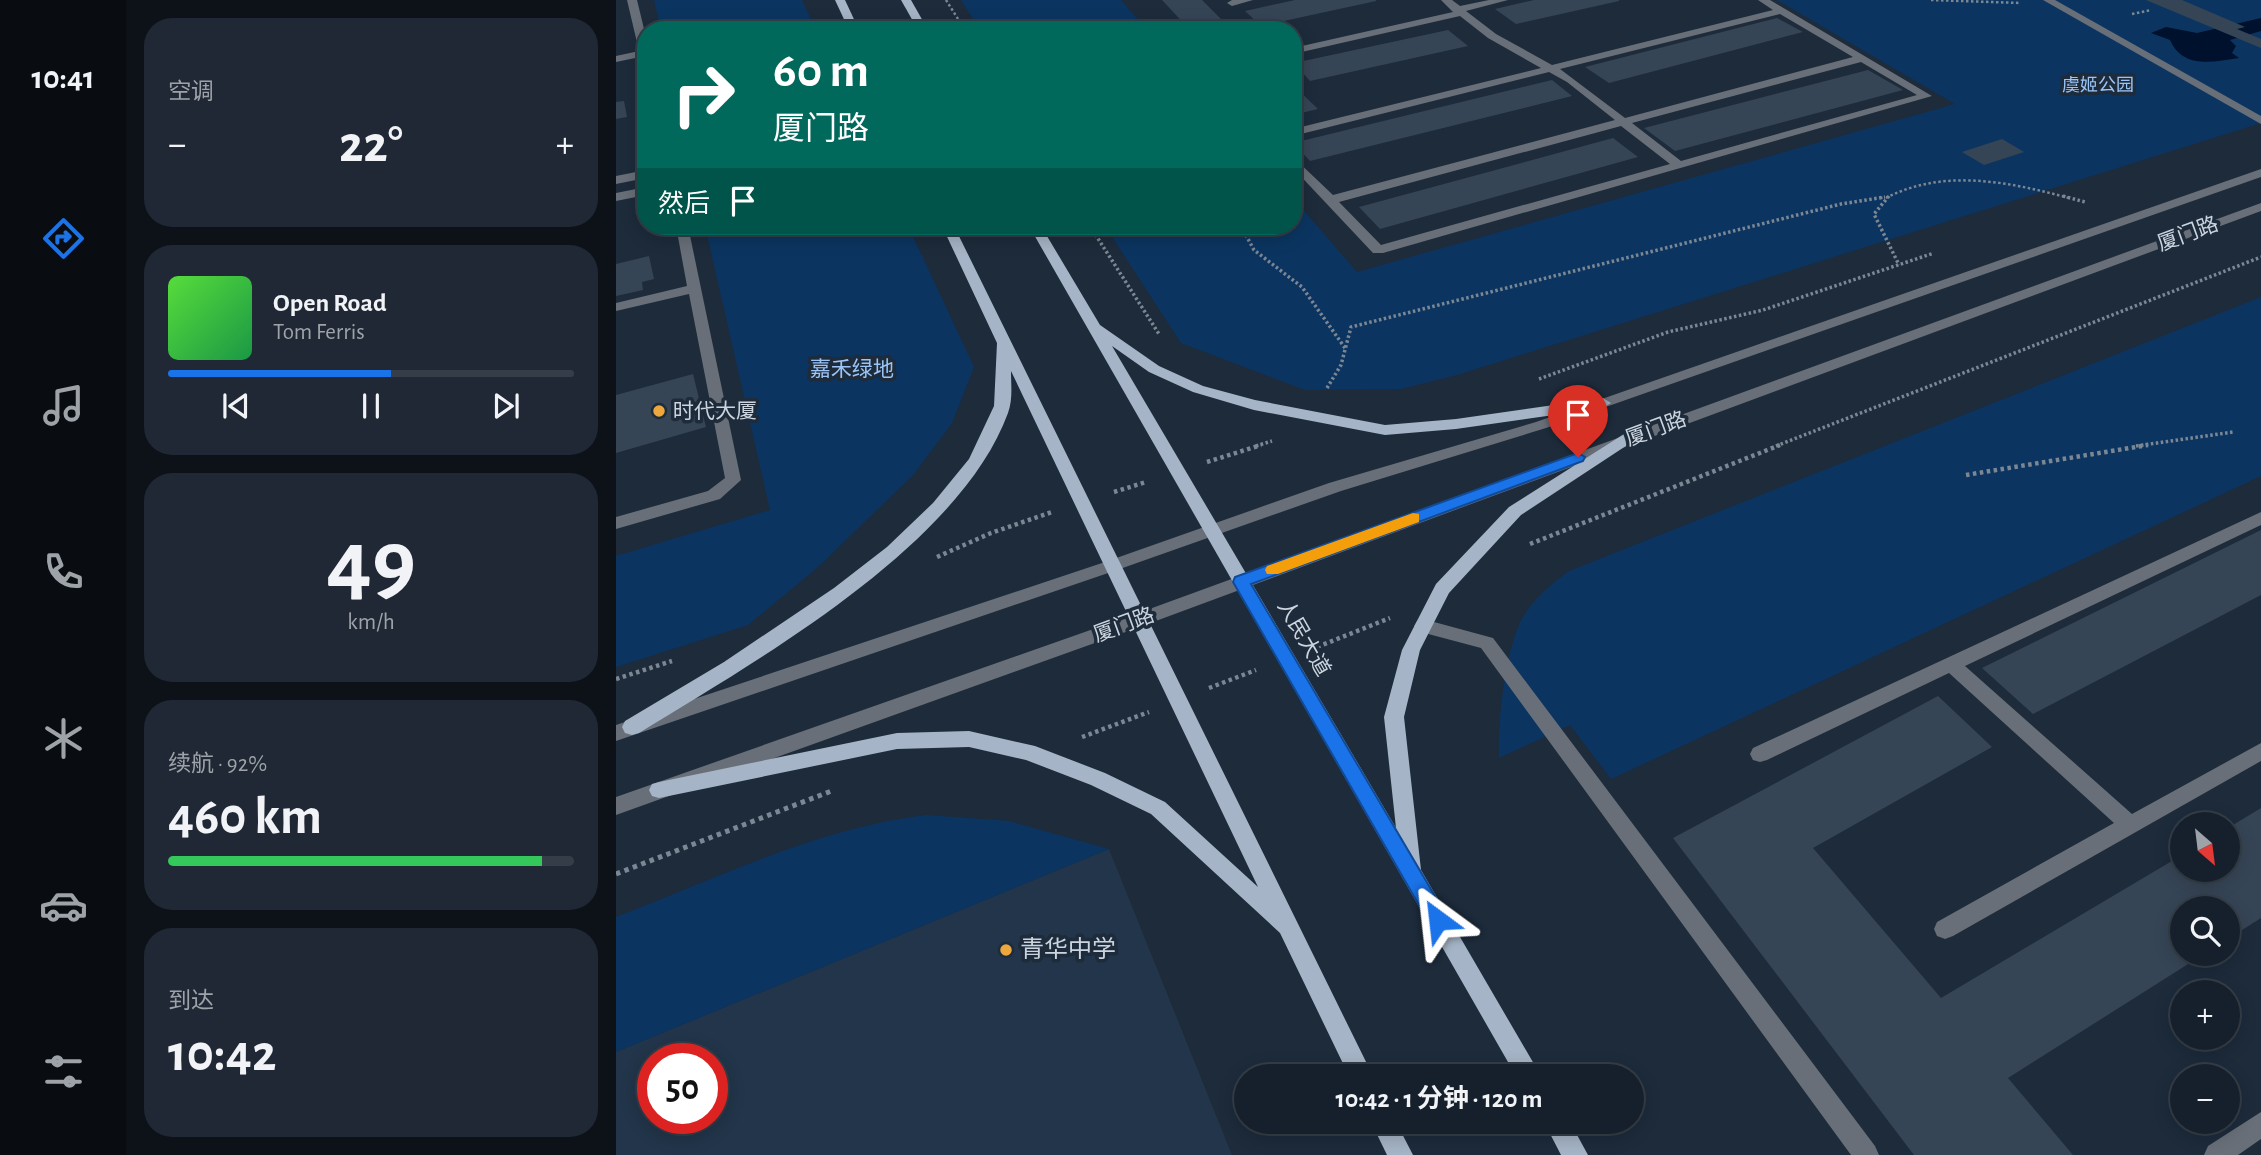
<!DOCTYPE html>
<html lang="zh">
<meta charset="utf-8">
<style>
:root{--surface:#16202c;--page:#1f2834;--text:#f1f3f6;--muted:#9ea3a9;--line:#353e48;--accent:#1a73e8}
body{margin:0;font-family:"Alegreya Sans","Noto Sans SC",sans-serif;background:var(--page);color:var(--text);height:100vh;display:flex;flex-direction:column;font-size:26px;white-space:nowrap}
*{box-sizing:border-box;margin:0}
p{font-size:23px;color:var(--muted)}
.icon{flex:none;width:38px;height:38px;fill:none;stroke:currentColor;stroke-width:2;stroke-linecap:round;stroke-linejoin:round}
.map{position:relative;flex:1;overflow:hidden}
.details{display:flex;flex-direction:column;gap:18px;padding:18px;background:#0c1218;width:490px}
.details>*{flex:none}
.hud{position:absolute;left:21px;top:21px;width:665px;height:214px;border-radius:28px;box-shadow:0 4px 18px #0003,0 0 0 2px var(--line);background:#00695c;color:#fff;overflow:hidden}
.needle{width:46px;rotate:152deg}
.tools{position:absolute;left:1554px;top:812px;display:grid;gap:14px}
.tools a{display:grid;place-items:center;width:70px;height:70px;border-radius:50%;background:var(--surface);box-shadow:0 4px 18px #0003,0 0 0 2px var(--line);font-size:35px}
.speed{position:absolute;left:21px;top:1043px;display:flex;gap:14px;font-size:35px;font-weight:700;text-align:center}
.speed>*{display:grid;place-content:center;width:91px;height:91px;border-radius:50%;background:var(--surface);box-shadow:0 4px 18px #0003,0 0 0 2px var(--line);line-height:1}
.speed .limit{border:10px solid #d22;background:#fff;color:#111}
.pin{position:absolute;display:grid;place-items:center;width:60px;height:60px;color:#fff;margin:-72px -30px;border-radius:50% 50% 50% 0;rotate:-45deg;box-shadow:0 0 7px #0007}
.pin .icon{rotate:45deg}
.me{position:absolute;width:77px;margin:-38px;rotate:330deg;stroke-linejoin:round;filter:drop-shadow(0 0 5px #0008)}
.turn{display:flex;align-items:center;gap:24px;height:147px;padding:0 21px;font-size:32px}
.turn .icon{width:91px;height:91px;stroke-width:2.5}
.turn b{display:block;font-size:49px;line-height:60px}
.then{display:flex;align-items:center;height:66px;padding:0 21px;background:#0003;gap:14px;font-size:26px}
.big{font-size:52px;font-weight:700;line-height:1.1}
.details .card{flex:1;display:flex;flex-direction:column;justify-content:center;gap:10px;min-width:0;padding:0 24px;border-radius:28px;background:var(--page)}
.details .dial{align-items:center;gap:0}
.dial b{font-size:91px;line-height:1}
.song{display:flex;align-items:center;gap:21px}
.cover{width:84px;height:84px;border-radius:10px;background:linear-gradient(135deg,hsl(110 70% 55%),hsl(140 70% 35%))}
.played{height:7px;border-radius:4px;background:linear-gradient(90deg,var(--accent) 55%,var(--line) 55%)}
.keys{display:flex;justify-content:space-around;direction:ltr}
.heat{display:flex;justify-content:space-between;align-items:center;font-size:38px;direction:ltr}
.charge{height:10px;border-radius:5px;background:linear-gradient(90deg,#34c759 92%,var(--line) 0)}
.trip{position:absolute;left:618px;top:1064px;width:410px;height:70px;border-radius:35px;background:var(--surface);box-shadow:0 4px 18px #0003,0 0 0 2px var(--line);font-weight:700;line-height:70px;text-align:center}
main{display:flex;flex:1;min-height:0}
.tab-bar{display:flex;flex-direction:column;width:126px;justify-content:space-around;align-items:center;background:#090d12;color:var(--muted)}
.tab-bar .icon{width:49px;height:49px}
.tab-bar .current{color:var(--accent)}
.tab-bar b{font-size:32px;color:var(--text)}
.map>svg:first-child{display:block}
</style>
<main>
<nav class="tab-bar">
<b>10:41</b>
<svg class="icon current" aria-label="directions" viewBox="0 0 24 24"><path d="M12 3l9 9-9 9-9-9zM9 14v-3h6M13 9l2 2-2 2"/></svg>
<svg class="icon" aria-label="music" viewBox="0 0 24 24"><path d="M9 18V5l10-2v13"/><circle cx="6" cy="18" r="3"/><circle cx="16" cy="16" r="3"/></svg>
<svg class="icon" aria-label="phone" viewBox="0 0 24 24"><path d="M5 4h4l2 5-3 2q2 4 5 5l2-3 5 2v4C11 20 4 13 5 4z"/></svg>
<svg class="icon" aria-label="climate" viewBox="0 0 24 24"><path d="M12 3v18M4 7l16 10M4 17L20 7"/></svg>
<svg class="icon" aria-label="car" viewBox="0 0 24 24"><path d="M5 17H2v-5l4-1 3-4h7l3 4 3 1v5h-3M9 17h6M6 11h13"/><circle cx="7" cy="17" r="2"/><circle cx="17" cy="17" r="2"/></svg>
<svg class="icon" aria-label="filters" viewBox="0 0 24 24"><path d="M4 7h16M4 17h16"/><circle cx="9" cy="7" r="2"/><circle cx="15" cy="17" r="2"/></svg>
</nav>
<section class="details">
<div class="card"><p>空调</p>
<div class="heat"><a>−</a><b class="big">22°</b><a>+</a></div>
</div>
<div class="card">
<div class="song"><i class="cover"></i><div><b>Open Road</b><p>Tom Ferris</p></div></div>
<div class="played"></div>
<div class="keys"><svg class="icon" aria-label="previous" viewBox="0 0 24 24"><path d="M18 5L8 12l10 7zM5 5v14"/></svg><svg class="icon" aria-label="pause" viewBox="0 0 24 24"><path d="M8 5v14M16 5v14"/></svg><svg class="icon" aria-label="next" viewBox="0 0 24 24"><path d="M6 5l10 7-10 7zM19 5v14"/></svg></div>
</div>
<div class="card dial"><b>49</b><p>km/h</p></div>
<div class="card"><p>续航 · 92%</p><b class="big">460 km</b><div class="charge"></div></div>
<div class="card"><p>到达</p><b class="big">10:42</b></div>
</section>
<div class="map">
<svg width="1645" height="1155" viewBox="0 0 1645 1155">
<rect width="100%" height="100%" fill="#1d2b3b"/>
<!-- built -->
<path fill="#22354a" fill-rule="evenodd" d="M493 849 616 1155H0V1052ZM37 1059H96V1118H37Z"/>
<!-- green -->
<g fill="#0b3560">
<path d="M38 0H186L200 30H45Z"/>
<path d="M345 0H505L531 30H364Z"/>
<path d="M1161 0H1645V123L841 375 785 389 689 390 565 343 489 226H677V198L741 272 1339 104Z"/>
<path d="M89 226H292L358 367 336 423 297 475 202 567 132 625 0 667V556L154 510Z"/>
<path d="M1645 297V476L995 779 954 725 883 758C882 720 888 660 903 625 912 603 935 584 953 571Z"/>
<path d="M310 815 393 821 493 849 0 1052V917C101 878 202 828 310 815Z"/>
</g>
<!-- water -->
<path fill="#00112d" d="M1645 18V31L1614 40 1620 46 1616 53 1623 58C1596 62 1567 69 1554 40L1535 33 1550 27 1581 33Z"/>
<!-- building -->
<g fill="#364556">
<path d="M546 0H586L616 30H574Z"/>
<path d="M679 0H760V1L645 26 629 11Z"/>
<path d="M918 0H1003V1L900 24 879 9Z"/>
<path d="M1530 0H1566L1629 27 1621 29 1645 39V48Z"/>
<path d="M1161 18 1187 32 993 83 969 67Z"/>
<path d="M832 30 852 46 694 81 678 63Z"/>
<path d="M1252 70 1287 90 1059 151 1028 128Z"/>
<path d="M936 80 956 96 694 161 677 143Z"/>
<path d="M677 85 702 109 677 115Z"/>
<path d="M8 101 11 117 0 119V102Z"/>
<path d="M997 138 1022 157 764 229 743 207Z"/>
<path d="M1386 139 1408 152 1368 165 1346 152Z"/>
<path d="M33 256 38 279 26 282 27 290 0 296V264Z"/>
<path d="M77 374 90 427 0 453V395Z"/>
<path d="M1645 530V595L1417 714 1366 668Z"/>
<path d="M1322 696 1376 747 1197 848 1325 998 1566 855V870H1612V828L1645 808V918L1612 939V908H1566V954H1588L1392 1078 1457 1155H1298L1057 838Z"/>
</g>
<g fill="none" stroke-linecap="round" stroke-linejoin="round">
<!-- path-far3 -->
<g stroke="#7c8794" stroke-width="2.5" stroke-dasharray="2.5 2.5" stroke-linecap="butt">
<path d="M330 0 349 30"/>
<path d="M1315 0 1404 3"/>
<path d="M1516 14 1535 10"/>
<path d="M1264 198 1269 197"/>
<path d="M1270 198C1327 168 1394 182 1453 198"/>
</g>
<!-- path-far2 -->
<g stroke="#7c8794" stroke-width="3.5" stroke-dasharray="2.5 2.5" stroke-linecap="butt">
<path d="M1273 196 1258 214 1283 265"/>
<path d="M1447 196 1469 202"/>
<path d="M474 226 543 334"/>
<path d="M625 226 638 250 686 287 729 348"/>
<path d="M923 379 1052 332 1147 310 1318 253"/>
<path d="M711 388 725 365 735 327 1225 204 1269 197"/>
<path d="M640 446 656 441"/>
<path d="M1160 446 1645 257"/>
<path d="M1520 446 1617 432"/>
</g>
<!-- path-far1 -->
<g stroke="#7c8794" stroke-width="4.5" stroke-dasharray="3.5 3.5" stroke-linecap="butt">
<path d="M591 462 645 445"/>
<path d="M1350 475 1532 445"/>
<path d="M498 492 530 482"/>
<path d="M914 544 1164 445"/>
<path d="M321 557 375 533 436 512"/>
<path d="M701 647 774 618"/>
<path d="M0 679 56 661"/>
<path d="M593 688 640 670"/>
<path d="M466 737 533 712"/>
</g>
<!-- path -->
<path stroke="#7c8794" stroke-width="5" stroke-dasharray="4.5 4.5" stroke-linecap="butt" d="M0 874 218 790"/>
<!-- minor -->
<g fill="#686f78" fill-rule="evenodd">
<path d="M11 0H21L30 37V63L24 57 0 62V56L23 51Z"/>
<path d="M637 0 616 6 611 3 616 0Z"/>
<path d="M825 0H836L844 6 873 0H892L850 11 880 34 936 65 1157 10 1142 0H1154L1316 96 767 253H757L677 168V157L717 195 999 120 951 82 933 72 677 136V129L925 68 872 38 844 16 677 54V48L837 12ZM1164 14 1237 57 1009 118 944 69ZM1245 62 1301 95 1065 161 1016 123ZM1005 126 1054 164 765 245 723 202Z"/>
<path d="M1427 0H1439L1645 116V124Z"/>
<path d="M1645 169V177L930 428 725 491 501 570 0 741V725L489 562 713 483 920 422Z"/>
<path d="M30 170V178L0 184V176Z"/>
<path d="M30 187V195L0 201V193Z"/>
<path d="M1645 203V211L529 625 0 815V797L517 615Z"/>
<path d="M60 226H72L125 480 104 499 0 529V517L92 491 109 478 73 294 0 311V303L71 286Z"/>
<path d="M1645 512V525L1349 666 1516 814 1645 743V761L1337 936 1329 939 1321 936 1318 929 1321 922 1498 823 1333 673 1151 760 1144 762 1137 760 1134 754 1137 748Z"/>
<path d="M807 619 877 638 1259 1146 1263 1155H1235L865 648 801 631 798 626 801 621Z"/>
<path d="M1645 1112V1139L1622 1155H1588L1592 1146Z"/>
</g>
<!-- major -->
<g fill="#a5b4c6" fill-rule="evenodd">
<path d="M219 0H229L243 30H233Z"/>
<path d="M285 0H295L312 30H302Z"/>
<path d="M326 226H338L757 1076H733L664 933 535 814 475 785 410 760 353 747 281 749 43 798 36 796 33 790 36 784 43 782 281 733 353 731 419 746 489 773 549 802 642 887 395 371C395 384 397 400 392 413 343 547 140 661 23 733L16 735 9 733 6 727 9 721 108 662 218 588 271 547 317 503 353 459 378 406 381 343Z"/>
<path d="M413 226H425L484 325 543 366 587 386 639 400 769 425 840 419 987 398 995 403 987 408 840 429 769 435 638 410 577 392 533 372 496 346 780 828 768 717 786 650 820 584 893 507 1008 434 1014 433 1022 438 905 515 833 593 804 650 788 717 805 870 925 1076H900Z"/>
<path d="M755 1122H780L797 1155H771Z"/>
<path d="M928 1122H954L972 1155H945Z"/>
</g>
</g>
<!-- route -->
<path fill="#1a73e8" stroke="#114b97" stroke-width="2" d="M962 453 969 457 967 461 635 584 829 913 832 920 829 926 822 929 815 926 617 582 619 577Z"/>
<!-- slow -->
<path fill="#f59e0b" d="M797 513 803 514V522L662 574H651L649 570 651 566Z"/>
<!-- markers -->
<g fill="#eea73d" stroke="#1d2b3b" stroke-width="2.5">
<circle cx="43" cy="411" r="7"/>
<circle cx="390" cy="950" r="7"/>
</g>
<g text-anchor="middle" dominant-baseline="central" stroke-width="7" stroke-linejoin="round" paint-order="stroke">
<!-- far-park labels -->
<g font-size="18" fill="#9bc5f6" stroke="#1d2b3b">
<text x="1482" y="86">虞姬公园</text>
</g>
<!-- street labels -->
<g font-size="21" fill="#ccd5df" stroke="#1d2b3b">
<text transform="translate(1572 234) rotate(-20)">厦门路</text>
<text transform="translate(1040 429) rotate(-20)">厦门路</text>
<text transform="translate(508 625) rotate(-20)">厦门路</text>
<text transform="translate(688 638) rotate(60)">人民大道</text>
</g>
<!-- park labels -->
<g font-size="21" fill="#9bc5f6" stroke="#1d2b3b">
<text x="236" y="369">嘉禾绿地</text>
</g>
<!-- poi labels -->
<g font-size="21" fill="#ccd5df" stroke="#1d2b3b" text-anchor="start">
<text x="57" y="411">时代大厦</text>
</g>
<!-- near-poi labels -->
<g font-size="24" fill="#ccd5df" stroke="#1d2b3b" text-anchor="start">
<text x="404" y="950">青华中学</text>
</g>
</g>
</svg>
<div class="tools">
<a><svg class="needle" viewBox="-14 -14 28 28"><path d="M0-13l5 13h-10z" fill="#e53935"/><path d="M0 13l5-13h-10z" fill="#9ea3a9"/></svg></a>
<a><svg class="icon" aria-label="search" viewBox="0 0 24 24"><circle cx="10" cy="10" r="6"/><path d="M15 15l6 6"/></svg></a>
<a>+</a>
<a>−</a>
</div>
<div class="speed"><div class="limit">50</div></div>
<div class="pin" style="left:962px;top:457px;background:#d93025"><svg class="icon" aria-label="arrive" viewBox="0 0 24 24"><path d="M6 21V4h12l-3 4 3 4H6"/></svg></div>
<svg class="me" style="left:822px;top:920px" viewBox="-20 -20 40 40"><path d="M0-17L14 15 0 8-14 15z" fill="#1a73e8" stroke="#fff" stroke-width="4"/></svg>
<div class="trip">10:42 · 1 分钟 · 120 m</div>
<div class="hud">
<div class="turn"><svg class="icon" aria-label="right" viewBox="0 0 24 24"><path d="M7 20v-9h11M14 6l5 5-5 5"/></svg><div><b>60 m</b>厦门路</div></div>
<div class="then">然后<svg class="icon" aria-label="arrive" viewBox="0 0 24 24"><path d="M6 21V4h12l-3 4 3 4H6"/></svg></div>
</div>
</div>
</main>
